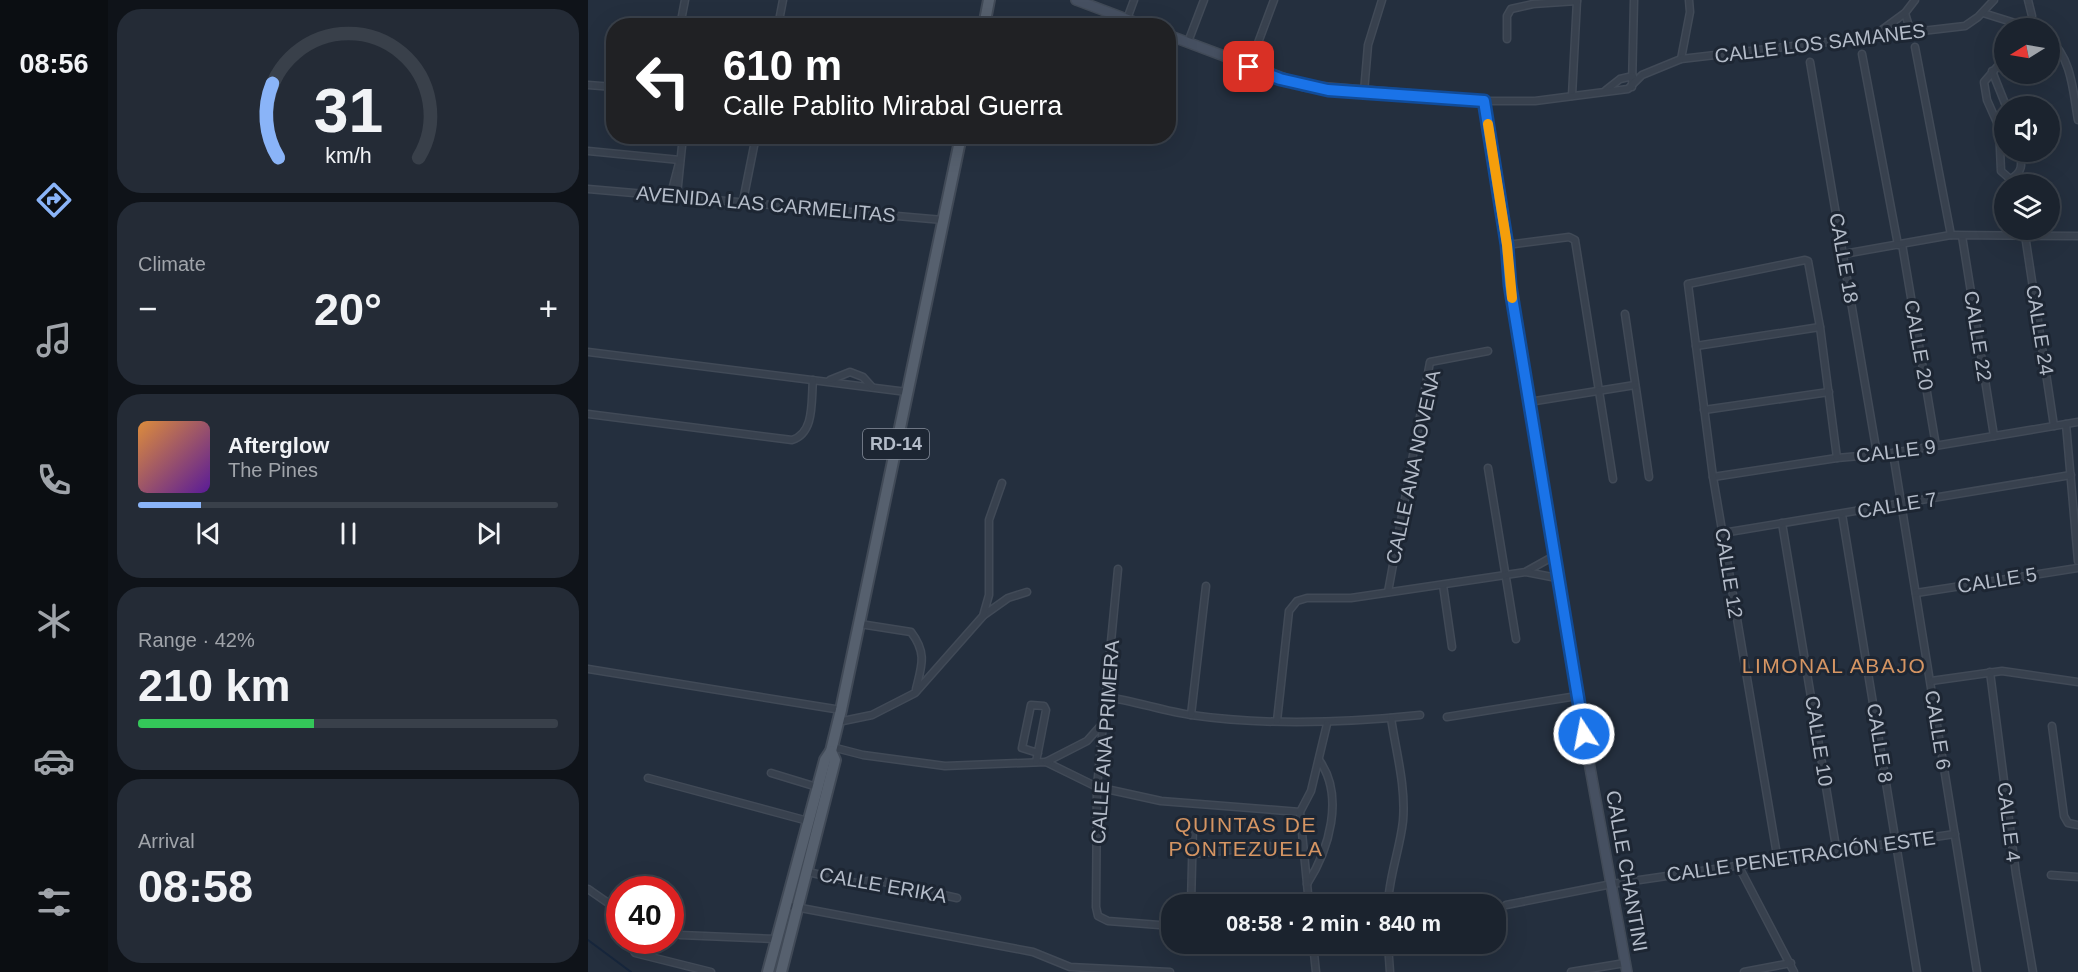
<!DOCTYPE html>
<meta charset="utf-8">
<style>
:root{--surface:#1b232e;--page:#242b36;--text:#f1f3f6;--muted:#a0a4aa;--line:#39404a;--accent:#8ab4f8}
body{margin:0;font-family:Helvetica,sans-serif;background:var(--page);color:var(--text);height:100vh;display:flex;flex-direction:column;font-size:22px;white-space:nowrap}
*{box-sizing:border-box;margin:0}
p{font-size:20px;color:var(--muted)}
.icon{flex:none;width:33px;height:33px;fill:none;stroke:currentColor;stroke-width:2;stroke-linecap:round;stroke-linejoin:round}
.map{position:relative;flex:1;overflow:hidden}
.details{display:flex;flex-direction:column;gap:9px;padding:9px;background:#0f1319;width:480px}
.details>*{flex:none}
.guide{position:absolute;left:18px;top:18px;width:570px;height:126px;border-radius:24px;box-shadow:0 6px 24px #0002,0 0 0 2px var(--line);background:#202124;color:#fff;overflow:hidden}
.needle{width:39px;rotate:259deg}
.buttons{position:absolute;left:1406px;top:18px;display:grid;gap:12px}
.buttons a{display:grid;place-items:center;width:66px;height:66px;border-radius:50%;background:var(--surface);box-shadow:0 6px 24px #0002,0 0 0 2px var(--line);font-size:30px}
.speed{position:absolute;left:18px;top:876px;display:flex;gap:12px;font-size:30px;font-weight:700;text-align:center}
.speed>*{display:grid;place-content:center;width:78px;height:78px;border-radius:50%;background:var(--surface);box-shadow:0 6px 24px #0002,0 0 0 2px var(--line);line-height:1}
.speed .limit{border:9px solid #d22;background:#fff;color:#111}
.pin{position:absolute;display:grid;place-items:center;width:51px;height:51px;color:#fff;margin:-26px;border-radius:12px;box-shadow:0 3px 9px #0006}
.me{position:absolute;width:66px;margin:-33px;rotate:349deg;stroke-linejoin:round;filter:drop-shadow(0 0 4px #0008)}
.turn{display:flex;align-items:center;gap:21px;height:126px;padding:0 18px;font-size:27px}
.turn .icon{width:78px;height:78px;stroke-width:2.5}
.turn b{display:block;font-size:42px;line-height:51px}
.big{font-size:45px;font-weight:600;line-height:1.1}
.details .card{flex:1;display:flex;flex-direction:column;justify-content:center;gap:9px;min-width:0;padding:0 21px;border-radius:24px;background:var(--page)}
.details .dial{align-items:center;gap:0}
.dial svg{height:156px;overflow:visible;fill:none;stroke:var(--line);stroke-width:7;stroke-linecap:round;text-anchor:middle}
.dial text{fill:var(--text);stroke:none}
.song{display:flex;align-items:center;gap:18px}
.cover{width:72px;height:72px;border-radius:9px;background:linear-gradient(135deg,hsl(30 70% 55%),hsl(270 70% 35%))}
.played{height:6px;border-radius:3px;background:linear-gradient(90deg,var(--accent) 15%,var(--line) 15%)}
.keys{display:flex;justify-content:space-around;direction:ltr}
.heat{display:flex;justify-content:space-between;align-items:center;font-size:33px;direction:ltr}
.charge{height:9px;border-radius:4px;background:linear-gradient(90deg,#34c759 42%,var(--line) 0)}
.trip{position:absolute;left:573px;top:894px;width:345px;height:60px;border-radius:24px;background:var(--surface);box-shadow:0 6px 24px #0002,0 0 0 2px var(--line);font-weight:600;line-height:60px;text-align:center}
main{display:flex;flex:1;min-height:0}
.menu{display:flex;flex-direction:column;width:108px;justify-content:space-around;align-items:center;background:#0b0e12;color:var(--muted)}
.menu .icon{width:42px;height:42px}
.menu .selected{color:var(--accent)}
.menu b{font-size:27px;color:var(--text)}
.map>svg:first-child{display:block}
</style>
<main>
<nav class="menu">
<b>08:56</b>
<svg class="icon selected" aria-label="directions" viewBox="0 0 24 24"><path d="M12 3l9 9-9 9-9-9zM9 14v-3h6M13 9l2 2-2 2"/></svg>
<svg class="icon" aria-label="music" viewBox="0 0 24 24"><path d="M9 18V5l10-2v13"/><circle cx="6" cy="18" r="3"/><circle cx="16" cy="16" r="3"/></svg>
<svg class="icon" aria-label="phone" viewBox="0 0 24 24"><path d="M5 4h4l2 5-3 2q2 4 5 5l2-3 5 2v4C11 20 4 13 5 4z"/></svg>
<svg class="icon" aria-label="climate" viewBox="0 0 24 24"><path d="M12 3v18M4 7l16 10M4 17L20 7"/></svg>
<svg class="icon" aria-label="car" viewBox="0 0 24 24"><path d="M5 17H2v-5l4-1 3-4h7l3 4 3 1v5h-3M9 17h6M6 11h13"/><circle cx="7" cy="17" r="2"/><circle cx="17" cy="17" r="2"/></svg>
<svg class="icon" aria-label="filters" viewBox="0 0 24 24"><path d="M4 7h16M4 17h16"/><circle cx="9" cy="7" r="2"/><circle cx="15" cy="17" r="2"/></svg>
</nav>
<section class="details">
<div class="card dial"><svg viewBox="0 0 100 80">
<path d="M14 69A42 42 0 1 1 86 69"/>
<path d="M14 69A42 42 0 0 1 11 31" stroke="#8ab4f8"/>
<text x="50" y="56" font-size="32" font-weight="700">31</text>
<text x="50" y="72" font-size="11">km/h</text>
</svg></div>
<div class="card"><p>Climate</p>
<div class="heat"><a>−</a><b class="big">20°</b><a>+</a></div>
</div>
<div class="card">
<div class="song"><i class="cover"></i><div><b>Afterglow</b><p>The Pines</p></div></div>
<div class="played"></div>
<div class="keys"><svg class="icon" aria-label="previous" viewBox="0 0 24 24"><path d="M18 5L8 12l10 7zM5 5v14"/></svg><svg class="icon" aria-label="pause" viewBox="0 0 24 24"><path d="M8 5v14M16 5v14"/></svg><svg class="icon" aria-label="next" viewBox="0 0 24 24"><path d="M6 5l10 7-10 7zM19 5v14"/></svg></div>
</div>
<div class="card"><p>Range · 42%</p><b class="big">210 km</b><div class="charge"></div></div>
<div class="card"><p>Arrival</p><b class="big">08:58</b></div>
</section>
<div class="map">
<svg width="1490" height="972" viewBox="0 0 1490 972">
<rect width="100%" height="100%" fill="#242f3e"/>
<g fill="none" stroke-linecap="round" stroke-linejoin="round">
<!-- stream -->
<path stroke="#17263c" stroke-width="2" d="M0 940 43 972"/>
<defs>
<g id="street">
<path d="M1440 0 1444 16"/>
<path d="M1317 13 1323 33"/>
<path d="M1395 13 1443 28"/>
<path d="M539 19 546 0"/>
<path d="M92 26 97 0"/>
<path d="M190 26 195 0"/>
<path d="M1287 35 1317 13 1327 0"/>
<path d="M919 39V16L923 9 945 4 989 1"/>
<path d="M1461 39C1484 58 1485 92 1490 120"/>
<path d="M600 42 616 0"/>
<path d="M1327 47 1363 235"/>
<path d="M1274 54 1310 245"/>
<path d="M1093 59 1102 12 1101 0"/>
<path d="M1416 59 1396 82 1399 100 1411 127 1413 171 1422 179C1435 173 1434 164 1432 152"/>
<path d="M1222 62 1289 454"/>
<path d="M661 67 686 0"/>
<path d="M1404 71 1418 106"/>
<path d="M0 85 26 87"/>
<path d="M1044 87 1046 0"/>
<path d="M1018 90 1032 79 1045 76"/>
<path d="M776 92 780 45 794 0"/>
<path d="M984 96 989 0"/>
<path d="M896 101H947L1040 89 1054 75 1093 59 1377 26 1390 17 1406 0"/>
<path d="M0 151 92 160"/>
<path d="M0 189 355 220"/>
<path d="M83 194 91 163"/>
<path d="M89 195 95 136"/>
<path d="M155 201 168 136"/>
<path d="M1437 235 1466 426"/>
<path d="M1374 236 1406 436"/>
<path d="M1314 244 1348 446"/>
<path d="M919 245 981 237 987 240 1025 479"/>
<path d="M1256 254 1363 235 1490 236"/>
<path d="M1037 314 1061 477"/>
<path d="M1108 346 1232 327"/>
<path d="M0 352 319 392"/>
<path d="M242 380 262 372 275 377 284 387"/>
<path d="M941 402 1047 385"/>
<path d="M1116 410 1241 392"/>
<path d="M0 414 204 440C227 433 223 401 225 380"/>
<path d="M1478 424 1490 561"/>
<path d="M1305 453 1389 972"/>
<path d="M900 468 928 639"/>
<path d="M1125 477 1249 458 1305 453 1490 422"/>
<path d="M1254 514 1329 972"/>
<path d="M1194 523 1249 853"/>
<path d="M1135 533 1483 475"/>
<path d="M530 569 509 787 508 907 510 916 520 921 584 926"/>
<path d="M939 571 966 556"/>
<path d="M855 585 864 647"/>
<path d="M800 592 842 362 900 351"/>
<path d="M1328 593 1490 568"/>
<path d="M396 615 420 598 439 592"/>
<path d="M272 624 323 632C339 653 334 665 328 689"/>
<path d="M0 669 253 710"/>
<path d="M1402 672 1428 874 1445 972"/>
<path d="M1343 681 1414 671 1490 682"/>
<path d="M518 697C547 701 575 711 603 715 679 726 756 723 832 715"/>
<path d="M603 715 618 586"/>
<path d="M859 717 989 696"/>
<path d="M689 721 701 611 709 601 719 598H763L938 572 969 578"/>
<path d="M250 722 284 715 327 693 395 616 401 595V520L414 483"/>
<path d="M1464 726 1476 816 1480 823 1490 825"/>
<path d="M244 747 275 755 357 766 458 762 509 787 573 801 712 812"/>
<path d="M448 762 458 710 456 706 443 705 434 748 450 753"/>
<path d="M458 762 499 741 516 722"/>
<path d="M183 773 229 787"/>
<path d="M60 778 220 821"/>
<path d="M605 854 681 846"/>
<path d="M1190 861 1125 477 1100 284 1217 260 1220 261 1232 327 1249 458"/>
<path d="M1150 865 1206 972"/>
<path d="M220 872 268 883 287 880 369 898"/>
<path d="M1463 875 1490 877"/>
<path d="M719 884C741 850 757 796 731 760"/>
<path d="M0 889 23 905 32 921"/>
<path d="M603 904 605 826"/>
<path d="M721 904 712 812 723 791 739 724"/>
<path d="M800 904C801 876 812 849 815 821 818 786 808 752 803 718"/>
<path d="M197 905 445 952 482 967 582 972"/>
<path d="M918 905 1024 884 1367 834"/>
<path d="M92 935 189 939"/>
<path d="M39 940 47 953 123 972"/>
<path d="M725 944 728 972"/>
<path d="M800 944 802 972"/>
<path d="M725 947 749 944"/>
<path d="M983 972 1037 963"/>
<path d="M1156 972 1203 963"/>
</g>
<g id="secondary">
<path d="M488 0 557 26"/>
<path d="M580 35 716 86 896 101 919 245 922 285 989 696 1039 972"/>
</g>
<g id="primary">
<path d="M396 26 401 0"/>
<path d="M180 972 237 760 243 751 253 710 373 136"/>
<path d="M193 972 247 760 243 751"/>
</g>
</defs>
<!-- street casing -->
<use href="#street" stroke="#414a57" stroke-width="9"/>
<!-- secondary casing -->
<use href="#secondary" stroke="#414a57" stroke-width="12"/>
<!-- primary casing -->
<use href="#primary" stroke="#414a57" stroke-width="14"/>
<!-- street -->
<use href="#street" stroke="#38414e" stroke-width="6"/>
<!-- secondary -->
<use href="#secondary" stroke="#465061" stroke-width="9"/>
<!-- primary -->
<use href="#primary" stroke="#56606e" stroke-width="10"/>
</g>
<g fill="none" stroke-linecap="round" stroke-linejoin="round">
<defs>
<path id="route" d="M661 67 692 79 740 90 896 101 919 245 922 285 996 734"/>
</defs>
<!-- route casing -->
<use href="#route" stroke="#114b97" stroke-width="15"/>
<!-- route -->
<use href="#route" stroke="#1a73e8" stroke-width="10"/>
<!-- slow -->
<path stroke="#f59e0b" stroke-width="10" d="M900 124 919 245 924 298"/>
</g>
<g text-anchor="middle" dominant-baseline="central" stroke-width="6" stroke-linejoin="round" paint-order="stroke">
<!-- shield labels -->
<rect fill="#1d2633" stroke="#878f9c" stroke-width="1.5" x="275" y="429" width="66" height="30" rx="4.5"/>
<g font-size="18" font-weight="bold" fill="#b4bcc9">
<text x="308" y="444">RD-14</text>
</g>
<!-- street labels -->
<g font-size="20" fill="#b4bcc9" stroke="#1d2633">
<text transform="translate(1232 43) rotate(-7)">CALLE LOS SAMANES</text>
<text transform="translate(178 204) rotate(5)">AVENIDA LAS CARMELITAS</text>
<text transform="translate(1256 258) rotate(80)">CALLE 18</text>
<text transform="translate(1452 330) rotate(81)">CALLE 24</text>
<text transform="translate(1390 336) rotate(81)">CALLE 22</text>
<text transform="translate(1331 345) rotate(80)">CALLE 20</text>
<text transform="translate(1308 451) rotate(-7)">CALLE 9</text>
<text transform="translate(825 467) rotate(-78)">CALLE ANA NOVENA</text>
<text transform="translate(1309 505) rotate(-9)">CALLE 7</text>
<text transform="translate(1141 573) rotate(81)">CALLE 12</text>
<text transform="translate(1409 580) rotate(-9)">CALLE 5</text>
<text transform="translate(1350 730) rotate(81)">CALLE 6</text>
<text transform="translate(1231 741) rotate(81)">CALLE 10</text>
<text transform="translate(517 742) rotate(-86)">CALLE ANA PRIMERA</text>
<text transform="translate(1292 743) rotate(81)">CALLE 8</text>
<text transform="translate(1421 822) rotate(83)">CALLE 4</text>
<text transform="translate(1213 856) rotate(-8)">CALLE PENETRACIÓN ESTE</text>
<text transform="translate(1039 871) rotate(80)">CALLE CHANTINI</text>
<text transform="translate(295 885) rotate(10)">CALLE ERIKA</text>
</g>
<!-- neighbourhood labels -->
<g font-size="21" letter-spacing="1.5" fill="#d59563" stroke="#1d2633">
<text x="1246" y="665">LIMONAL ABAJO</text>
<text x="658" y="824">QUINTAS DE<tspan x="658" dy="24">PONTEZUELA</tspan></text>
</g>
</g>
</svg>
<div class="buttons">
<a><svg class="needle" viewBox="-14 -14 28 28"><path d="M0-13l5 13h-10z" fill="#e53935"/><path d="M0 13l5-13h-10z" fill="#a0a4aa"/></svg></a>
<a><svg class="icon" aria-label="sound" viewBox="0 0 24 24"><path d="M4 9h4l5-4v14l-5-4H4zM17 9q2 3 0 6"/></svg></a>
<a><svg class="icon" aria-label="layers" viewBox="0 0 24 24"><path d="M12 4l9 5-9 5-9-5zM3 14l9 5 9-5"/></svg></a>
</div>
<div class="speed"><div class="limit">40</div></div>
<div class="pin" style="left:661px;top:67px;background:#d93025"><svg class="icon" aria-label="arrive" viewBox="0 0 24 24"><path d="M6 21V4h12l-3 4 3 4H6"/></svg></div>
<svg class="me" style="left:996px;top:734px" viewBox="-20 -20 40 40"><circle r="17" fill="#1a73e8" stroke="#fff" stroke-width="3"/><path d="M0-11L8 9 0 5-8 9z" fill="#fff"/></svg>
<div class="trip">08:58 · 2 min · 840 m</div>
<div class="guide">
<div class="turn"><svg class="icon" aria-label="left" viewBox="0 0 24 24"><path d="M17 20v-9H6M10 6l-5 5 5 5"/></svg><div><b>610 m</b>Calle Pablito Mirabal Guerra</div></div>
</div>
</div>
</main>
